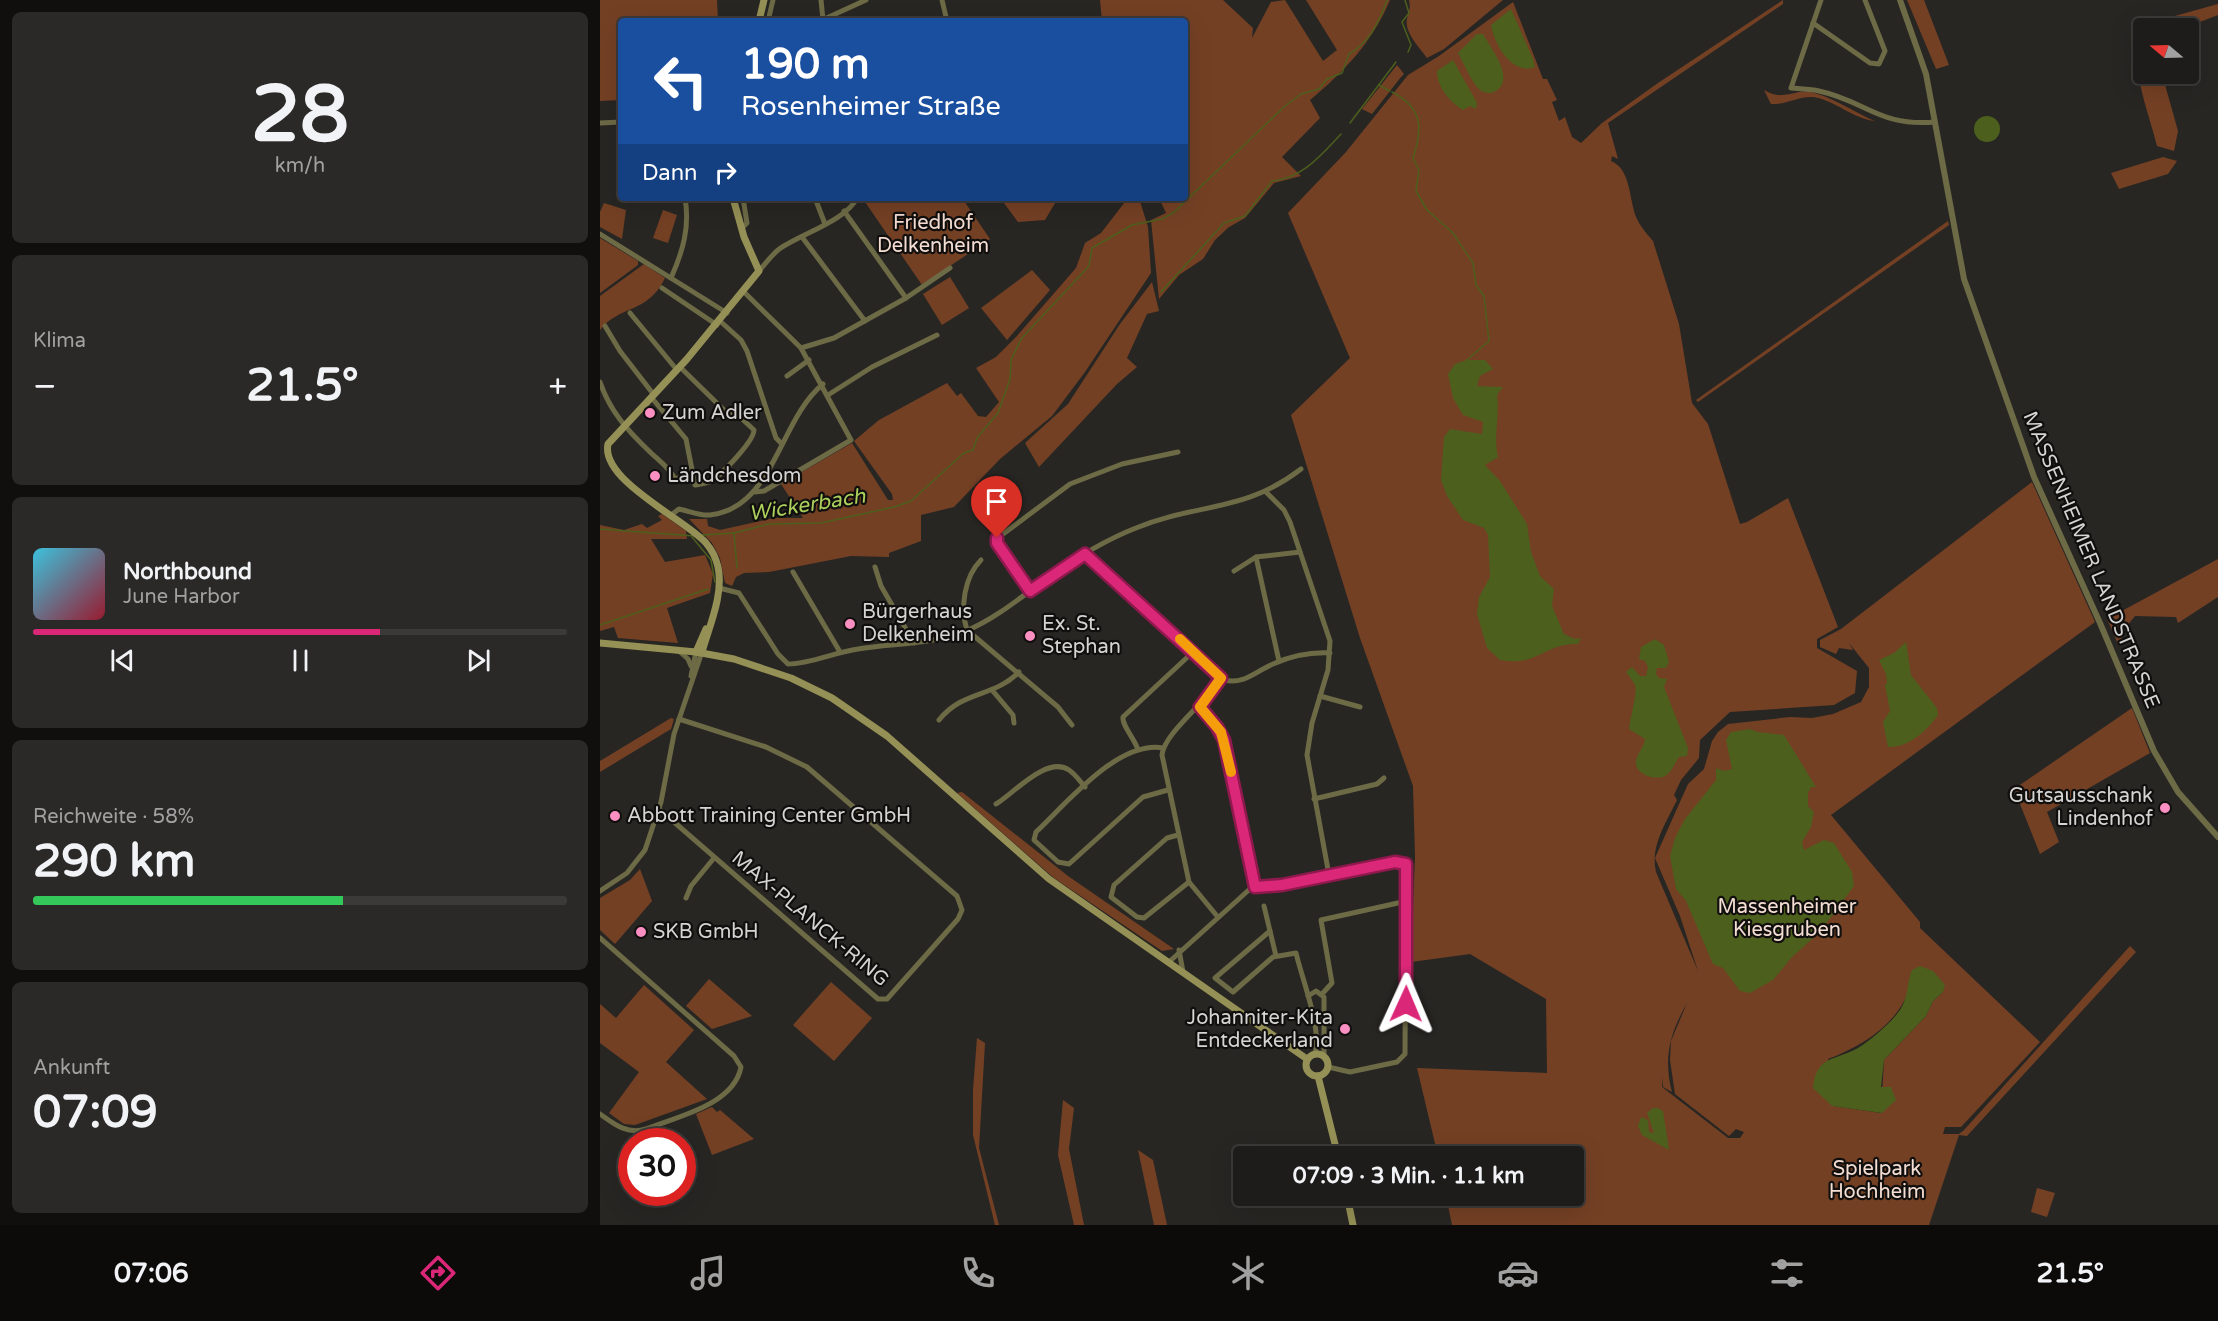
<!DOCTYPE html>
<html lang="de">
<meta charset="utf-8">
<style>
:root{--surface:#1e1c1a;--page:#2b2927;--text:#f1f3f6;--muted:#a1a1a2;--line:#3c3a39;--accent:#db2777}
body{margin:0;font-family:"Varela Round",sans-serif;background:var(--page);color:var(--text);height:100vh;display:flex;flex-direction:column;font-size:22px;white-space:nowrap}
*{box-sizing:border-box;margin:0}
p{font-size:20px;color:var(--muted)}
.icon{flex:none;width:33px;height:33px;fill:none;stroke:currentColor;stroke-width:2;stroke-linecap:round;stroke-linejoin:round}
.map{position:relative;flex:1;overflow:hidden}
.side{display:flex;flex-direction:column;gap:12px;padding:12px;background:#100f0e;width:600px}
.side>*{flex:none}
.banner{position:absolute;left:18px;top:18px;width:570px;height:183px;border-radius:6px;box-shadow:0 6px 24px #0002,0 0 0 2px var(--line);background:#1a4fa0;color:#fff;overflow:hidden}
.needle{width:39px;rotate:289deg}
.tools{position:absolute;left:1533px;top:18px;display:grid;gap:12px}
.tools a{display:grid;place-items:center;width:66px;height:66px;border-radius:6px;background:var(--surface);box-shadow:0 6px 24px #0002,0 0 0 2px var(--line);font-size:30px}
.speed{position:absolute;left:18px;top:1128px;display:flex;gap:12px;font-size:30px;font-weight:700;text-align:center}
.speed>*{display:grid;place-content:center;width:78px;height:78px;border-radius:50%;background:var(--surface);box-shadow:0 6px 24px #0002,0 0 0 2px var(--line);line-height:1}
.speed .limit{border:9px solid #d22;background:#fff;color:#111}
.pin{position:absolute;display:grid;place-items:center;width:51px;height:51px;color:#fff;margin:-62px -26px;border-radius:50% 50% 50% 0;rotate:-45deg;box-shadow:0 0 6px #0007}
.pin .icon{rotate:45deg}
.me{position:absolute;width:66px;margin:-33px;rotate:1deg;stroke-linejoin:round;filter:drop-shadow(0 0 4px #0008)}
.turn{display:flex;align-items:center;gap:21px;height:126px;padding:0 24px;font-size:27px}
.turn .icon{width:78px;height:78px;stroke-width:2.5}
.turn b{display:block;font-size:42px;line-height:51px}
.then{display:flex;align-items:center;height:57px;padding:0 24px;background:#0003;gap:12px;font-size:22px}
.big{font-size:45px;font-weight:700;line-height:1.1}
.side .widget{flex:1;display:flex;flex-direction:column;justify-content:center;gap:9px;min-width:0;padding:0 21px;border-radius:9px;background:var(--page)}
.side .dial{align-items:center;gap:0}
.dial b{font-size:78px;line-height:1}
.song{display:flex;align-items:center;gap:18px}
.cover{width:72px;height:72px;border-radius:9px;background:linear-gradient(135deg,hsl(190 70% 55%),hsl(350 70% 35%))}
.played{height:6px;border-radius:3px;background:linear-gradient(90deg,var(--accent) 65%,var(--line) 65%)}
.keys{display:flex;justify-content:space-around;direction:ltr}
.heat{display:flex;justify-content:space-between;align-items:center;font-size:33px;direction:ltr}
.charge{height:9px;border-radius:4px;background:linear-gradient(90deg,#34c759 58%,var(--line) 0)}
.trip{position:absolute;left:633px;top:1146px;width:351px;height:60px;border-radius:6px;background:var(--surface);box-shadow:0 6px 24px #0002,0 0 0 2px var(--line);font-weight:700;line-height:60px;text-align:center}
.menu{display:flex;height:96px;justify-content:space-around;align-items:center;background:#0c0b0a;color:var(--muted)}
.menu .icon{width:42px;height:42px}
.menu .selected{color:var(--accent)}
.menu b{font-size:27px;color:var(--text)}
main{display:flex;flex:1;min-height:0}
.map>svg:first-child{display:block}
</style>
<main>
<section class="side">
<div class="widget dial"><b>28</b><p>km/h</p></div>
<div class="widget"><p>Klima</p>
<div class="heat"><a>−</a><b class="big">21.5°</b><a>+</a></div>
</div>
<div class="widget">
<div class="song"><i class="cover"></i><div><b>Northbound</b><p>June Harbor</p></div></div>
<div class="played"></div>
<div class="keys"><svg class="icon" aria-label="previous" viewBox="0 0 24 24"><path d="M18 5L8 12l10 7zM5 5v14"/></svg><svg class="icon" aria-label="pause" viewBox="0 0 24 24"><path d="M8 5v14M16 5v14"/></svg><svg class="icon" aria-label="next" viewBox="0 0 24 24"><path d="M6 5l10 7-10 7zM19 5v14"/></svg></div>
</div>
<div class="widget"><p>Reichweite · 58%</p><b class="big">290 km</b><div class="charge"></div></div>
<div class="widget"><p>Ankunft</p><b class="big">07:09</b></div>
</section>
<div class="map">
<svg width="1618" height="1225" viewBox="0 0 1618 1225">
<rect width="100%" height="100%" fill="#282623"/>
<!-- green -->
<g fill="#744024" fill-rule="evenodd">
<path d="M0 0H117L118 21H21V100L0 101Z"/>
<path d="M500 0H623L653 28 652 38 671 2 685 0 723 61 737 50 706 0H790C773 41 744 72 710 100L720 118 682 157 701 176 674 183 645 218 629 227 615 240 603 259 579 275 559 299 551 220 566 213 559 198H585V21L583 18 580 21H502Z"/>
<path d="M809 0H903L844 49 827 58C820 48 804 32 807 19 809 10 811 9 809 0Z"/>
<path d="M1183 0V4L1008 123 1018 159 1012 156 1011 161C1031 169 1029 199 1036 217 1040 226 1046 233 1053 241L1079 324 1092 403 1108 424 1140 524 1147 522 1188 498 1238 627 1217 639V648L1257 671 1255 693 1234 705 1130 712 1100 740 1099 758 1081 780 1074 795 1077 800C1066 823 1050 846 1056 872L1098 971 1080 916 1055 858 1088 784 1104 769 1112 741 1118 732 1128 724 1190 717 1212 718 1233 714 1261 702 1269 687V668L1249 643 1253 650 1239 648 1236 654 1220 647V640L1241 629 1432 482 1495 622 1231 815 1320 922V928L1440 1042 1361 1127H1345L1343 1134H1359L1364 1130 1530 946 1536 952 1367 1136 1359 1135 1329 1225H852L846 1196H974V1156H838L817 1068 947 1073 946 999 870 954 811 962 815 856 813 786 760 638 691 415 750 358 688 213 746 152 808 75 839 56 913 2 943 79H947L957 100 952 102 959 121 965 117 972 137 981 143 1002 123 1058 83ZM1343 992 1333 1001 1326 1016 1284 1060 1281 1113 1233 1106 1228 1059C1260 1047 1294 1027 1308 993ZM1087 1003 1071 1041 1070 1060 1075 1094 1129 1136 1136 1129 1144 1132 1140 1138H1128L1062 1087V1076L1063 1087 1072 1092C1063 1058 1070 1033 1087 1003Z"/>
<path d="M1307 0H1324L1349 65 1336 69Z"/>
<path d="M1618 4V15L1584 28H1544V74H1562L1578 131 1574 151 1557 146C1548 108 1525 59 1546 24Z"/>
<path d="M797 65 804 74 801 77 772 114 762 109Z"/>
<path d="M1164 90C1177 98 1185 95 1199 92 1218 87 1257 114 1275 121 1253 119 1235 100 1213 97 1199 96 1185 105 1171 104Z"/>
<path d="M1563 157 1577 161 1568 174 1519 189 1511 173Z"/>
<path d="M309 198 310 200 362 198 390 239 322 285 263 199Z"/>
<path d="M458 198 445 220 418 222 401 199Z"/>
<path d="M528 198H539L548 227 551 273 485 372 452 416 400 459 354 507 321 515V541L289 553V557L251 556 169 572 144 573 136 577 132 586 125 583 120 558 112 543 89 519H107L108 526 120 530 174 518H203L181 484 252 443 288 500H293L292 494 254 441 279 420 347 383 357 396 361 393 378 416 386 417 399 402 376 368 396 357 416 337 476 268 485 243 501 233Z"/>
<path d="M4 203 26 210 22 239 0 227V212Z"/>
<path d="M63 210 77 215 68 243 53 238Z"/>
<path d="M1348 221 1349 225 1098 402 1096 400Z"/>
<path d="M0 238 38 261V265L0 293Z"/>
<path d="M44 264 65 278C48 314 19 305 0 330V296Z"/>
<path d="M432 270 450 290 407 340 381 308Z"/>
<path d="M350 277 369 308 342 325 323 294Z"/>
<path d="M552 282 559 311 547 314 527 358 537 367 517 384 439 467 425 443 468 404 520 324Z"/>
<path d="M62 514 86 531 87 539H51L65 562 105 555 113 574 110 593 67 608 78 643 18 638 14 627 0 631V525L24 530 42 524 47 528 62 520 58 516Z"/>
<path d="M1618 559V597L1578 623 1576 617 1535 616 1526 627 1519 646 1507 619Z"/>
<path d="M1532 708 1550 753 1447 812 1459 842 1440 854 1414 789Z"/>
<path d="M71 718 74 719 71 729 0 772V761Z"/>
<path d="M362 792 468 876 574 949 562 951 454 878 357 793Z"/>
<path d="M40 869 52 901 15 944 0 930V898L30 880Z"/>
<path d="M109 979 152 1016 112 1029 86 1006Z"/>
<path d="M231 982 272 1018 234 1061 193 1025Z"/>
<path d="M44 985 94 1030 66 1062 107 1099 35 1125 24 1124 9 1113 39 1072 0 1043V1004L16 1018Z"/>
<path d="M377 1038 385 1043 379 1148 399 1225H395L373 1135V1090Z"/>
<path d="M463 1100 474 1108 469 1149 484 1225H474L458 1155Z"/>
<path d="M112 1107 117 1112 120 1110 154 1139 112 1155 96 1114Z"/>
<path d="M538 1150 553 1160 567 1225H554Z"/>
<path d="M1437 1188 1455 1193 1447 1217 1431 1212Z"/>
</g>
<!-- water -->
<g fill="#4c5f1c">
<path d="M911 9 933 59 935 67C912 76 894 44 891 25Z"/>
<path d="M877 34H883C890 47 918 81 894 92 890 94 884 93 880 90 871 82 864 63 858 53Z"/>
<path d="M853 60 877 103 876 109 870 106 863 110C850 102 837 87 837 71Z"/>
<circle cx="1387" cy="129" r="13"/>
<path d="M867 360H885L893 369 880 376 877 386 903 387 897 395C900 417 893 436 898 457L885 465 900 481 927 524 931 552 940 576 954 589 952 606 964 634 975 639 981 638 978 644C944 643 938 667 900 660L887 648 877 614 879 597 890 577 888 535 884 528 863 520 847 496 841 480 844 437 850 429 882 434 883 422 863 415 853 398 848 374 855 364Z"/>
<path d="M1055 639 1064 645 1069 662 1066 668H1057L1056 674 1059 678 1067 679 1064 687 1088 748 1087 756 1079 757C1075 763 1071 773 1065 776 1056 781 1034 774 1036 761 1037 754 1044 747 1045 739L1029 729C1030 718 1038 691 1035 685 1032 680 1029 676 1026 672L1032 667 1040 676H1046L1048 667 1045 661 1039 659 1041 647Z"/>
<path d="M1306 642 1311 675 1337 708 1338 715C1327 731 1308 748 1288 747L1283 722 1290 711 1285 685 1287 683 1286 674 1279 660 1294 653Z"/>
<path d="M1150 729 1158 732 1184 735 1216 787H1211L1208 793V806L1214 812 1211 827 1202 842 1204 850 1224 840 1234 843 1252 872 1254 886 1220 932 1192 957 1173 980 1150 993 1140 991 1123 968 1113 964 1086 901 1076 889 1070 856 1075 838 1085 819 1116 780V768L1124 771 1132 769 1126 740 1131 732Z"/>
<path d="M1320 966 1333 971 1345 985 1343 992 1333 1001 1326 1016 1284 1060 1281 1087H1291L1296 1100 1282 1113 1232 1106 1213 1088C1216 1055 1235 1061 1258 1048 1271 1040 1288 1025 1297 1014 1309 1000 1306 985 1312 970Z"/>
<path d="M1053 1108H1058L1063 1111 1069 1150 1042 1135 1038 1126 1041 1117 1048 1120 1049 1132 1054 1133 1047 1113Z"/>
</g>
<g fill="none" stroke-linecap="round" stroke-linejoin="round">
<!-- stream -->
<g stroke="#4c5f1c" stroke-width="1.5">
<path d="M805 0 809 13 802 22 811 45 808 52"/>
<path d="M779 85 790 91"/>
<path d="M792 92C823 108 823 128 813 158L819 170 816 191 827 210 853 233 873 263 876 285 884 296 889 341 867 360"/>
<path d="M750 123 796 62"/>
<path d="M561 292 624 223 645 216 672 181C703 178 721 155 741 134"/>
<path d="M0 529 95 536"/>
<path d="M134 533 137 568"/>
<path d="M102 535 134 533 169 524 221 523 294 507 311 501 364 453 373 450 377 438 398 413 410 379 411 360 421 339 489 266 492 248 532 225 562 219 573 213 684 107 701 94 719 89 727 79 742 73 749 54C769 43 779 22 787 0"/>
<path d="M92 537 111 560 115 582"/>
<path d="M0 625 108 589"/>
</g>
<!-- minor -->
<g stroke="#6d6a46" stroke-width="5">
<path d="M221 0 223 20"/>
<path d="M342 0 347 21"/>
<path d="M1221 0 1191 88C1200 89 1210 89 1219 91 1266 101 1279 127 1335 122"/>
<path d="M168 21 173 0"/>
<path d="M220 21 266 0"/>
<path d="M1213 23 1270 63 1279 64 1285 51 1265 0"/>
<path d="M0 123 21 122"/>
<path d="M215 198 225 224"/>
<path d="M244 211 306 298"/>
<path d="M141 229 147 223 143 198"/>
<path d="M0 234 127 313"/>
<path d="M202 237 265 321"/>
<path d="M159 271C165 264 171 256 178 250 198 235 246 221 257 198"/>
<path d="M71 278C83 251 90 227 85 198"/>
<path d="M62 288 117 325"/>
<path d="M143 291 201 348 251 440 164 491 155 492"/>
<path d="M30 313 77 370"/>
<path d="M120 321 141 340 147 351 176 438 181 443"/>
<path d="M5 326 20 351 54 395"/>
<path d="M201 348 234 338 306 298 350 268"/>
<path d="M187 376 209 360"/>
<path d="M0 382C10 411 27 430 49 451 59 461 68 466 75 479L91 475"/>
<path d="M228 395 272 367 337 335"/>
<path d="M51 397 86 439 95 485C99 484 104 484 109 482 120 477 154 441 154 430L140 417 126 412 80 367"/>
<path d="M666 492 684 510 690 522 730 641 728 670 712 723 707 755 729 875"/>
<path d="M71 515 79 509C89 511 100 516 110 515 174 508 179 420 223 384"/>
<path d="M485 554 624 680C644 685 656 671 673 664 691 656 710 652 730 653"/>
<path d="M656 557 679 661"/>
<path d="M275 567 281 586 314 643"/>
<path d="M634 571 656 557 700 552"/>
<path d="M193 572 240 652"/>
<path d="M119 588 139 593 178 654 188 664C211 664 235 652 258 649 294 643 331 645 366 631 397 618 422 596 449 577 476 558 505 540 536 528 596 503 644 513 701 469"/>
<path d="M431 590 397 543 399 537 470 484 522 464 578 452"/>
<path d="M367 630 458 707 472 725"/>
<path d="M367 630C360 608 364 577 381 560"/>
<path d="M79 651 88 659 91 666"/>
<path d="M91 676 96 652"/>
<path d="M392 690 413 715 414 723"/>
<path d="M720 696 760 707"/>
<path d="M600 707 617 727 624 740 655 887"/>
<path d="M339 720C363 690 393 698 419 672"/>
<path d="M563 748C518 740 466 804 436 832L434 840 458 862 469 864 543 797 568 790"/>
<path d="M538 750C535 739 522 726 523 717L593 652"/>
<path d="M714 799 777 784 784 778"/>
<path d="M396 804C413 794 447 755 469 770 475 774 480 781 485 787"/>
<path d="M59 809 278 999H287L358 919 362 910 357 896 207 767 166 747 79 719"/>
<path d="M578 835 567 838 514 885 511 897 537 917 544 918 589 882"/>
<path d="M0 891 27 873 45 850 61 802 74 734 102 652"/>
<path d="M86 898 91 886 114 858"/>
<path d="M664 906 670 931 615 978 633 992 673 957 696 953C702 979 722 1028 715 1054"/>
<path d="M617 916 589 882 562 755C564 733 607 702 621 678"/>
<path d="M670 931 676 956"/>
<path d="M0 938 134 1056 141 1067C134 1105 76 1117 46 1129 27 1135 14 1124 0 1114"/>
<path d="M579 950 583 972"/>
<path d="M569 962 651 888 682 885 795 862 806 864 805 1054 797 1062 750 1072 728 1067"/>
<path d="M722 994 732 983 721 920 807 901"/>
<path d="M708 996 716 991 724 997V1056"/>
</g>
<!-- tertiary -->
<path stroke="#6d6a46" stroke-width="6" d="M1300 0 1326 74 1364 279 1434 477 1500 623 1554 751 1578 792 1618 837"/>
<!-- secondary -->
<g stroke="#959055" stroke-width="7">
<path d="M159 21 164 0"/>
<path d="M0 643 96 652 134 659 191 678 232 698 287 736 449 879 707 1059"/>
<path d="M96 652 106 629"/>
<path d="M102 652C109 627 124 594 118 567 116 558 112 550 106 543 86 520 0 480 8 444L87 359 159 271 144 237 133 198"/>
<circle cx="717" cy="1065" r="11"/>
<path d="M718 1076 738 1156"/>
<path d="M747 1196 753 1225"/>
</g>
</g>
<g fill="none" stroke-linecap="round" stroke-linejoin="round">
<defs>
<path id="route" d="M397 538V543L430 591 485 554 621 678 600 707 617 727 624 740 655 887 682 885 795 862 806 864V1004"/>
</defs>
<!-- route casing -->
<use href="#route" stroke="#8e194d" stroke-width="15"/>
<!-- route -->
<use href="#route" stroke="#db2777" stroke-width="10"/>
<!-- slow -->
<path stroke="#f59e0b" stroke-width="10" d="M580 639 621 678 600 707 621 732 631 772"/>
</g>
<!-- markers -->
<g fill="#fc8fc2" stroke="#100f0e" stroke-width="2">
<circle cx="50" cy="413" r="6"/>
<circle cx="55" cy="476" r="6"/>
<circle cx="250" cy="624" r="6"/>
<circle cx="430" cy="636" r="6"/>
<circle cx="1565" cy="808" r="6"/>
<circle cx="15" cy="816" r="6"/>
<circle cx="41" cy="932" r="6"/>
<circle cx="745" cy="1029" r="6"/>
</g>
<g text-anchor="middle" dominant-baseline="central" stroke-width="4.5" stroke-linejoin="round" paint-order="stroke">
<!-- park labels -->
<g font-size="20" fill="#f4ddd2" stroke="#100f0e">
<text x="333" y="223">Friedhof<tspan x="333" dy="23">Delkenheim</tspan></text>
<text x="1187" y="907">Massenheimer<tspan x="1187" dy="23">Kiesgruben</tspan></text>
<text x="1277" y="1169">Spielpark<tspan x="1277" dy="23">Hochheim</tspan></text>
</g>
<!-- poi labels -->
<g font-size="20" fill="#d5d4d2" stroke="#100f0e" text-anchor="start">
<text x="62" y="413">Zum Adler</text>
<text x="67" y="476">Ländchesdom</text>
<text x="262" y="612">Bürgerhaus<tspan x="262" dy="23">Delkenheim</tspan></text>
<text x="442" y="624">Ex. St.<tspan x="442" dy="23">Stephan</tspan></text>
<text x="1553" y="796" text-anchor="end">Gutsausschank<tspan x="1553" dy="23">Lindenhof</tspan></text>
<text x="27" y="816">Abbott Training Center GmbH</text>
<text x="53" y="932">SKB GmbH</text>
<text x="733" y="1018" text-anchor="end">Johanniter-Kita<tspan x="733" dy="23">Entdeckerland</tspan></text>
</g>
<!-- street labels -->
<g font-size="20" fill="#d5d4d2" stroke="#100f0e">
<text transform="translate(1491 560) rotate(67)">MASSENHEIMER LANDSTRASSE</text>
<text transform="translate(210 919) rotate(40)">MAX-PLANCK-RING</text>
</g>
<!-- water labels -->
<g font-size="21" font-style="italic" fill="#add05c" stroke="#100f0e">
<text transform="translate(207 505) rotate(-9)">Wickerbach</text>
</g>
</g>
</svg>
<div class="tools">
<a><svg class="needle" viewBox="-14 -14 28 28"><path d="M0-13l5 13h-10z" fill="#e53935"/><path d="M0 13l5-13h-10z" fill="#a1a1a2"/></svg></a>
</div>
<div class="speed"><div class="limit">30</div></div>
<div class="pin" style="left:397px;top:538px;background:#d93025"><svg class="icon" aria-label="arrive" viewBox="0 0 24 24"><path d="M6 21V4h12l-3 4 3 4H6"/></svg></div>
<svg class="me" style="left:806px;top:1004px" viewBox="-20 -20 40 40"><path d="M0-17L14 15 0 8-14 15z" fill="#db2777" stroke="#fff" stroke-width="4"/></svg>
<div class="trip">07:09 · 3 Min. · 1.1 km</div>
<div class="banner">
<div class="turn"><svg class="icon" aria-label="left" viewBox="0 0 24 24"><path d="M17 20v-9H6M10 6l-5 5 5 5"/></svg><div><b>190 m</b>Rosenheimer Straße</div></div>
<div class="then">Dann<svg class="icon" aria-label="right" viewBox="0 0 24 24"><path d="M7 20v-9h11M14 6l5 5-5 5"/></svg></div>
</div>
</div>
</main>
<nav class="menu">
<b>07:06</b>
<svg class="icon selected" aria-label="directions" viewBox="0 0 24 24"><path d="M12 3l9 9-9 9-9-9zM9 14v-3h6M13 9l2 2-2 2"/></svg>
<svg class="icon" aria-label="music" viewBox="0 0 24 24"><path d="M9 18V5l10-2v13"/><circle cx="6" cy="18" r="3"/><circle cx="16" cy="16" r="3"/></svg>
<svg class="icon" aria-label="phone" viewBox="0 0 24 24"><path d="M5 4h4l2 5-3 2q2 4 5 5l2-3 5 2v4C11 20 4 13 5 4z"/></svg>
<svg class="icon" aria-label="climate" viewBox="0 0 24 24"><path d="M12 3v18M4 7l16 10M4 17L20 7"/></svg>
<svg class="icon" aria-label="car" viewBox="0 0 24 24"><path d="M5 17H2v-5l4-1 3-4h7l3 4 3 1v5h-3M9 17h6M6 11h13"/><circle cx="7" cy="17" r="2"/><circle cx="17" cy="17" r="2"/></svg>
<svg class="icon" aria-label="filters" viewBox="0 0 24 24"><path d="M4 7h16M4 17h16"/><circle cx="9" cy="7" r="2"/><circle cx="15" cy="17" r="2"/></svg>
<b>21.5°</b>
</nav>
